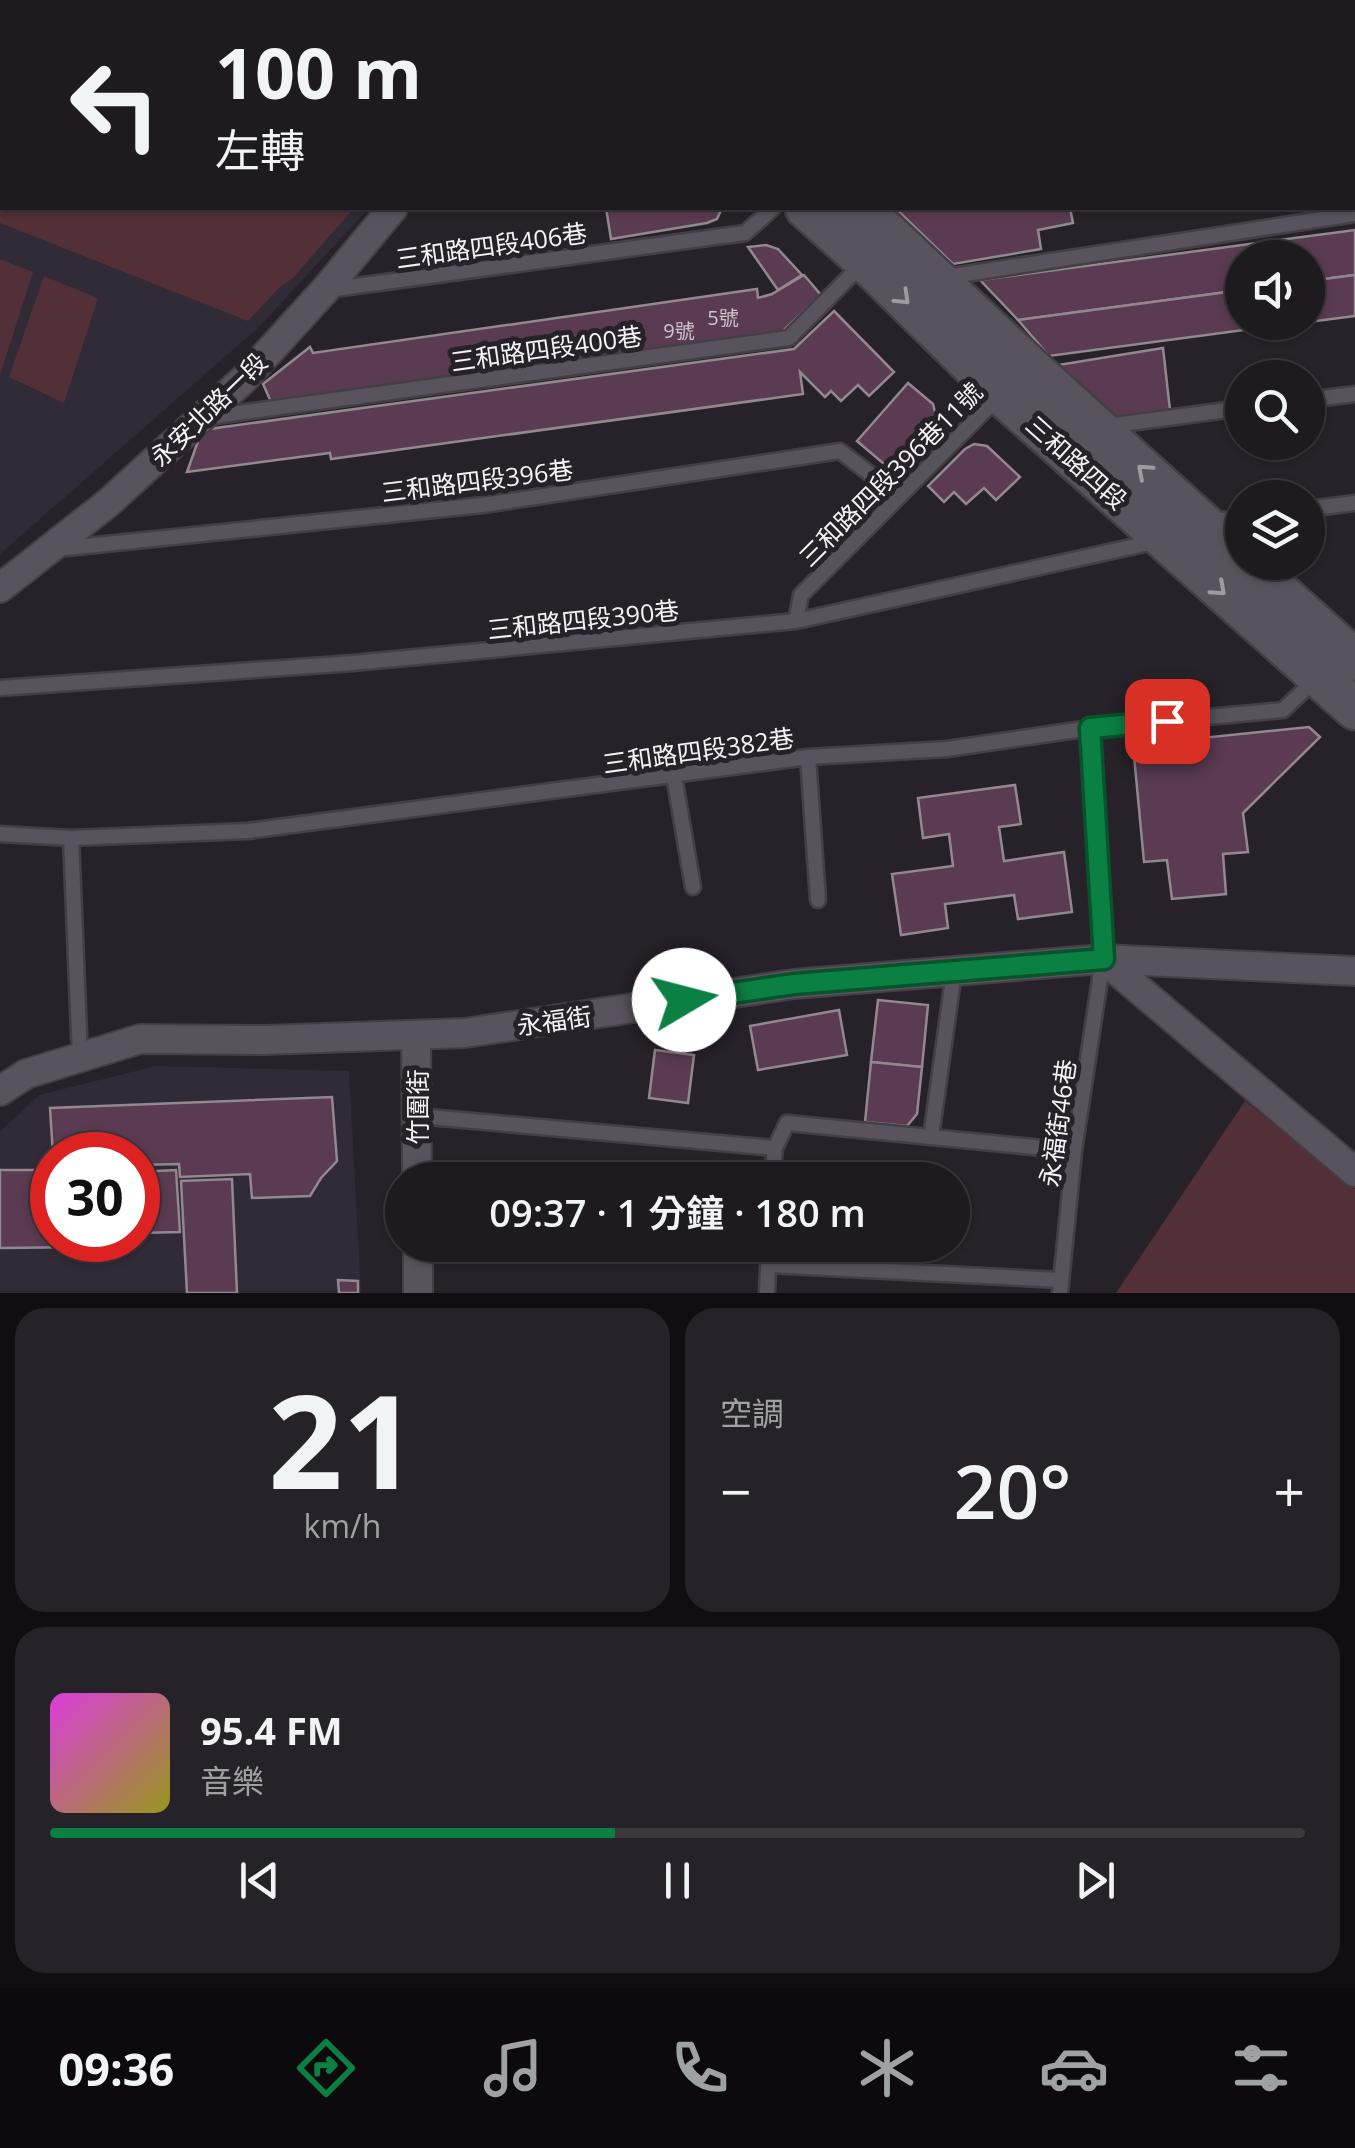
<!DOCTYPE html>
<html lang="zh-TW">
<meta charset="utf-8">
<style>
:root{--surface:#1d1a20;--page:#252329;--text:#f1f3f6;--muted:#a0a1a5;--line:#3b383e;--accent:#0b8043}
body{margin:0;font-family:"Open Sans","Noto Sans TC",sans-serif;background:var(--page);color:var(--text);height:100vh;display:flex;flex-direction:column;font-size:38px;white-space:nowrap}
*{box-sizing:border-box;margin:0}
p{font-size:32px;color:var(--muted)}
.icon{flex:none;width:55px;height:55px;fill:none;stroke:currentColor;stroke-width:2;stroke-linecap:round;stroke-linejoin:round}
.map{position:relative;height:1293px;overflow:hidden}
.panel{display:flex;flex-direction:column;gap:15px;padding:15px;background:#100e12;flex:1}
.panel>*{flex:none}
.guide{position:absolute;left:0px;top:0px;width:1355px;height:210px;box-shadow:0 2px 8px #0004,0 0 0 2px var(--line);background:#1d1a20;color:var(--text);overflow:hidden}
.tools{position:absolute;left:1225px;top:240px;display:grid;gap:20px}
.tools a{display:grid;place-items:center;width:100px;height:100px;border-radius:50%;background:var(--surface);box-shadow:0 2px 8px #0004,0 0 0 2px var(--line);font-size:50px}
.speed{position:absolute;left:30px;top:1132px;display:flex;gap:20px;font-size:50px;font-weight:700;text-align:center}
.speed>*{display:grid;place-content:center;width:130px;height:130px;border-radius:50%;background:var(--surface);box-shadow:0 2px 8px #0004,0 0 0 2px var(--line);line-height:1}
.speed .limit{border:15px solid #d22;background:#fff;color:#111}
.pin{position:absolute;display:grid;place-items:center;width:85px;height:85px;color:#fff;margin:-42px;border-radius:20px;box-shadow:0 5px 15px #0006}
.me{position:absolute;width:110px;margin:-55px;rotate:82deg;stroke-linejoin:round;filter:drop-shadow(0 0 8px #0008)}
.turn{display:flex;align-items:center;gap:35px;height:210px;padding:0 50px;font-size:45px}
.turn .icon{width:130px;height:130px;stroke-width:2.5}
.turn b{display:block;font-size:70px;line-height:85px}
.big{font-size:75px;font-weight:600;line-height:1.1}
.panel .tile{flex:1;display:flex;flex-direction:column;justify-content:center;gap:15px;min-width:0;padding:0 35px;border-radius:30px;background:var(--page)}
.panel .dial{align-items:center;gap:0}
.dial b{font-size:130px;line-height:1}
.song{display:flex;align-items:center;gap:30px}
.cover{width:120px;height:120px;border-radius:15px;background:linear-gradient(135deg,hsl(300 70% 55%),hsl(60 70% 35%))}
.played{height:10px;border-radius:5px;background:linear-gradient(90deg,var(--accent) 45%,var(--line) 45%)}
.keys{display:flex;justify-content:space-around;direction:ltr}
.heat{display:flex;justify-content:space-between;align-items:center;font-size:55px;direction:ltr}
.panel .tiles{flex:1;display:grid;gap:15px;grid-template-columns:1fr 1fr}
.tile:last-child{grid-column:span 2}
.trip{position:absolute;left:385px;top:1162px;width:585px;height:100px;border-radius:50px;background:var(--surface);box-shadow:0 2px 8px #0004,0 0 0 2px var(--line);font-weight:600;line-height:100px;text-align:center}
.menu{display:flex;height:160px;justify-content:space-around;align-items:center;background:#0c0a0d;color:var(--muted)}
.menu .icon{width:70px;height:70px}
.menu .selected{color:var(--accent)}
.menu b{font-size:45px;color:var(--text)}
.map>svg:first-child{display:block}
</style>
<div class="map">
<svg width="1355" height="1293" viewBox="0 0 1355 1293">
<rect width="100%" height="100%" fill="#27222a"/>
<!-- built -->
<g fill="#312a37" fill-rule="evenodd">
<path d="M0 0 528 2H2V208H369L260 326 0 554Z"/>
<path d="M156 1066 349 1071 361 1293H0V1132L39 1095ZM52 1155H138V1240H52Z"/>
</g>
<!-- green -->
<g fill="#532f37">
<path d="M0 0 63 2H2V208H354L293 278 280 287 248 321 0 223Z"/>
<path d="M0 259 33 272 0 375Z"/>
<path d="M44 276 98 298 64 403 9 377Z"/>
<path d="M1245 1101 1355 1189V1293H1116Z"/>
</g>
<!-- building -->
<g fill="#5a3b51" stroke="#92888f" stroke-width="2.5">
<path d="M204 0H410L416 2H211Z"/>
<path d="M742 0H858V2H743Z"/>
<path d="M1131 0H1344L1345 2H1122Z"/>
<path d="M606 208 652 210 722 208 717 219 707 223 611 239Z"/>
<path d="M895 208H1070L1073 223 1038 230 1041 249 953 264Z"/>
<path d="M1355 230V275L1308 281V258H1242V290L1018 320 980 280Z"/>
<path d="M766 245 778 249 802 275 778 290 748 247Z"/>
<path d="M804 275 821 295 783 331 271 402 263 384 310 347 313 353 757 289 758 298 772 294Z"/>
<path d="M1355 275V316L1308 322V281Z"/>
<path d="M1242 290V322H1304L1049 356 1018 320Z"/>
<path d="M834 311 894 372 869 396 858 385 841 401 831 391 825 397 800 372 803 394 331 459 330 453 187 472 202 430 794 349Z"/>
<path d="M1163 348 1170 410 1115 418 1058 365Z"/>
<path d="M908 383 933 404 937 420 935 429 897 475 857 441Z"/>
<path d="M974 444 987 446 1020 477 996 500 984 488 966 504 954 492 944 502 928 486 965 449Z"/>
<path d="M1309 727 1320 737 1243 813 1248 852 1223 854 1226 894 1172 899 1167 860 1144 862 1133 745Z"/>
<path d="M1015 785 1021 824 999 827 1004 861 1064 852 1072 912 1018 919 1014 895 945 904 948 928 901 935 892 874 953 866 949 834 923 838 918 798Z"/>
<path d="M878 1000 928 1005 922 1067 871 1062Z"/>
<path d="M839 1010 847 1055 758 1070 750 1026Z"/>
<path d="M655 1050 694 1055 688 1103 649 1098Z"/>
<path d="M871 1062 922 1067 917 1114 907 1126 865 1122Z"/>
<path d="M332 1097 337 1161 321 1178 310 1196 252 1198 250 1174 180 1177 179 1164 138 1165V1155H53L50 1108Z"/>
<path d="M0 1170H52V1240H88L89 1247 0 1248Z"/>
<path d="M176 1170 180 1232 138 1233V1172Z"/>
<path d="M232 1179 237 1293H187L181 1181Z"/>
<path d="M338 1280 358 1281V1293H339Z"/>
</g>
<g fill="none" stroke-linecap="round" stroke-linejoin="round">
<defs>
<g id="service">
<path d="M1352 65H1355"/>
<path d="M946 277 1355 214"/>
<path d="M327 290 745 233 773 208"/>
<path d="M1308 400 1355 394"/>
<path d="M208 417 789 338 861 265"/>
<path d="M1107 426 1242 408"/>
<path d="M1308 509 1355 503"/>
<path d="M1213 521 1242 518"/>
<path d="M57 549 483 505 840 451 899 496"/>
<path d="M796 621 801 595 997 398"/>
<path d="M0 688 353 663 796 621 1158 541"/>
<path d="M808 757 818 900"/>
<path d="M674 776 693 887"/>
<path d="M0 834 71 838 248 831 808 757 947 749 1090 728 1283 710 1315 680"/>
<path d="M71 838 80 1057"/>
<path d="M417 1116 775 1148"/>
<path d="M931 1137 954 972"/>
<path d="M772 1180 775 1148 787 1123 1074 1151"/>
<path d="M769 1265 1060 1280"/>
<path d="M767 1293 769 1245"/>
<path d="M1060 1293 1074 1151 1103 959 1090 728"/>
</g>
<g id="minor">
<path d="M672 2 677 0"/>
<path d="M0 588 108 503 244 379 325 290 393 208"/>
<path d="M1103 959 1355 1172"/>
<path d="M416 1035 417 1180"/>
<path d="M0 1091 26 1074 140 1039 265 1040 465 1033 794 984 1103 959 1355 971"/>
<path d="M418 1245V1293"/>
</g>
<path id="tertiary" d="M978 2 986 0"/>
<g id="secondary">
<path d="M575 0 578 2"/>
<path d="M641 0 643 2"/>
<path d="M806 208 865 261 1001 394 1355 709"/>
<path d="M861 208 1029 366 1242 559"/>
<path d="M1246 562 1355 660"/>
</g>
</defs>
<!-- service casing -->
<use href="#service" stroke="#433f45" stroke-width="19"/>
<!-- minor casing -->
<use href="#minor" stroke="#433f45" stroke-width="32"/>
<!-- tertiary casing -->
<use href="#tertiary" stroke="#433f45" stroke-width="40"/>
<!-- secondary casing -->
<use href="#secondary" stroke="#433f45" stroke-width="45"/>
<!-- service -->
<use href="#service" stroke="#58535c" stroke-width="14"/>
<!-- minor -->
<use href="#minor" stroke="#58535c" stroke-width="28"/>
<!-- tertiary -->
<use href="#tertiary" stroke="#58535c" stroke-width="35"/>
<!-- secondary -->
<use href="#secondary" stroke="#58535c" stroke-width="40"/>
</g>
<!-- one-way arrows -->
<defs><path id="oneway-chevron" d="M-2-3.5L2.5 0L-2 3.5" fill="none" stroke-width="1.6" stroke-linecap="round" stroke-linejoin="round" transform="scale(2.5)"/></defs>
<g stroke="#9f9ba2">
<use href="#oneway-chevron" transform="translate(903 298) rotate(44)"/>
<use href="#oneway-chevron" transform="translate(1144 471) rotate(-138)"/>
<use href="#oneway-chevron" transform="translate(1219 589) rotate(42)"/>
</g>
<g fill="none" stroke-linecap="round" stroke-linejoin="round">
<defs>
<path id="route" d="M684 1000 794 984 1104 959 1090 728 1167 721"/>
</defs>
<!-- route casing -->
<use href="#route" stroke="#07532c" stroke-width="25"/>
<!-- route -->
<use href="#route" stroke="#0b8043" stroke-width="18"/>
</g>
<g text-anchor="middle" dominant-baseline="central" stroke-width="10" stroke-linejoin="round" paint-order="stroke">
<!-- number labels -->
<g font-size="20" fill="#cfc5ce">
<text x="723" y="317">5號</text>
<text x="679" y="330">9號</text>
</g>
<!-- street labels -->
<g font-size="25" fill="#f6f3f8" stroke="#27222a">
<text transform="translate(491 245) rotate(-8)">三和路四段406巷</text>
<text transform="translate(546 348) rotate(-8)">三和路四段400巷</text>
<text transform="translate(208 409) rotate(-44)">永安北路一段</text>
<text transform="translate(1077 462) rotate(42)">三和路四段</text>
<text transform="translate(890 474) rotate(-45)">三和路四段396巷11號</text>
<text transform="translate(477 480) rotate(-7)">三和路四段396巷</text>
<text transform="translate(583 619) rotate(-6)">三和路四段390巷</text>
<text transform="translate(698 750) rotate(-8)">三和路四段382巷</text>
<text transform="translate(554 1020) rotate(-8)">永福街</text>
<text transform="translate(417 1107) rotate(-90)">竹圍街</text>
<text transform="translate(1057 1123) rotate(-82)">永福街46巷</text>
</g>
</g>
</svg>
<div class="tools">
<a><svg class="icon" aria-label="sound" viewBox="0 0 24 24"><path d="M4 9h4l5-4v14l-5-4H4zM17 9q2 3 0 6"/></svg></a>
<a><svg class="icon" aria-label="search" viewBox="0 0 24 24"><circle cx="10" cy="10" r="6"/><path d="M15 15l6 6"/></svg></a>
<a><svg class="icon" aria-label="layers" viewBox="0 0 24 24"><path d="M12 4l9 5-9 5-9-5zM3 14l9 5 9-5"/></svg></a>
</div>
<div class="speed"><div class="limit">30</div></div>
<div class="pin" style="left:1167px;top:721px;background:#d93025"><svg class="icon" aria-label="arrive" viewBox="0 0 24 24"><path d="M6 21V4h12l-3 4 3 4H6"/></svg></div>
<svg class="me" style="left:684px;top:1000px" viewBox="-20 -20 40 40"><circle r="19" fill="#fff"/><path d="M0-13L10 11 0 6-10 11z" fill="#0b8043"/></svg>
<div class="trip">09:37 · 1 分鐘 · 180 m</div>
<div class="guide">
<div class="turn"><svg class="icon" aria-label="left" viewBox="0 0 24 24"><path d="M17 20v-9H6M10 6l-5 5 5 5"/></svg><div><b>100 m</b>左轉</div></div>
</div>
</div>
<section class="panel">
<div class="tiles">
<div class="tile dial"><b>21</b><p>km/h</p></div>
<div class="tile"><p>空調</p>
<div class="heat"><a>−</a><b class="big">20°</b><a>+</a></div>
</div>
<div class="tile">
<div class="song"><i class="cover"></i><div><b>95.4 FM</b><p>音樂</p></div></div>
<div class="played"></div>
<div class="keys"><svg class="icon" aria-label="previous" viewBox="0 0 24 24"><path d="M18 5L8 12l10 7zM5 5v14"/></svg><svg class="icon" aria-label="pause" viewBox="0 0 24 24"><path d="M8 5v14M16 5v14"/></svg><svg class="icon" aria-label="next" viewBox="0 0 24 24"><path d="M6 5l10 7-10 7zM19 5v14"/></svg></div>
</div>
</div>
</section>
<nav class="menu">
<b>09:36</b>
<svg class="icon selected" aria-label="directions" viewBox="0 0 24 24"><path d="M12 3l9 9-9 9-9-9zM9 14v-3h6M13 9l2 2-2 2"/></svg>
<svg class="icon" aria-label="music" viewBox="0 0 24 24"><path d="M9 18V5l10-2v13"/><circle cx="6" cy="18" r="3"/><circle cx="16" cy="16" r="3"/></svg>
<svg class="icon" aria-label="phone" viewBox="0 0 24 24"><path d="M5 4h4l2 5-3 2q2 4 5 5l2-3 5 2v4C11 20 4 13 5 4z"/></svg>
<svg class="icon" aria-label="climate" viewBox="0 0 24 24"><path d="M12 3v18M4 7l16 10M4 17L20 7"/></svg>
<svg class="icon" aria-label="car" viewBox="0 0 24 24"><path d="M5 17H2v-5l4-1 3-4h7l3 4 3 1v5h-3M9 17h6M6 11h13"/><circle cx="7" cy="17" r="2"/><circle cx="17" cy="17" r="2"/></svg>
<svg class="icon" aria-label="filters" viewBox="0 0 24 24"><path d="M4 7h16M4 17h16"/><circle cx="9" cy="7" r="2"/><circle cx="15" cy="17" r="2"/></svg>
</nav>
